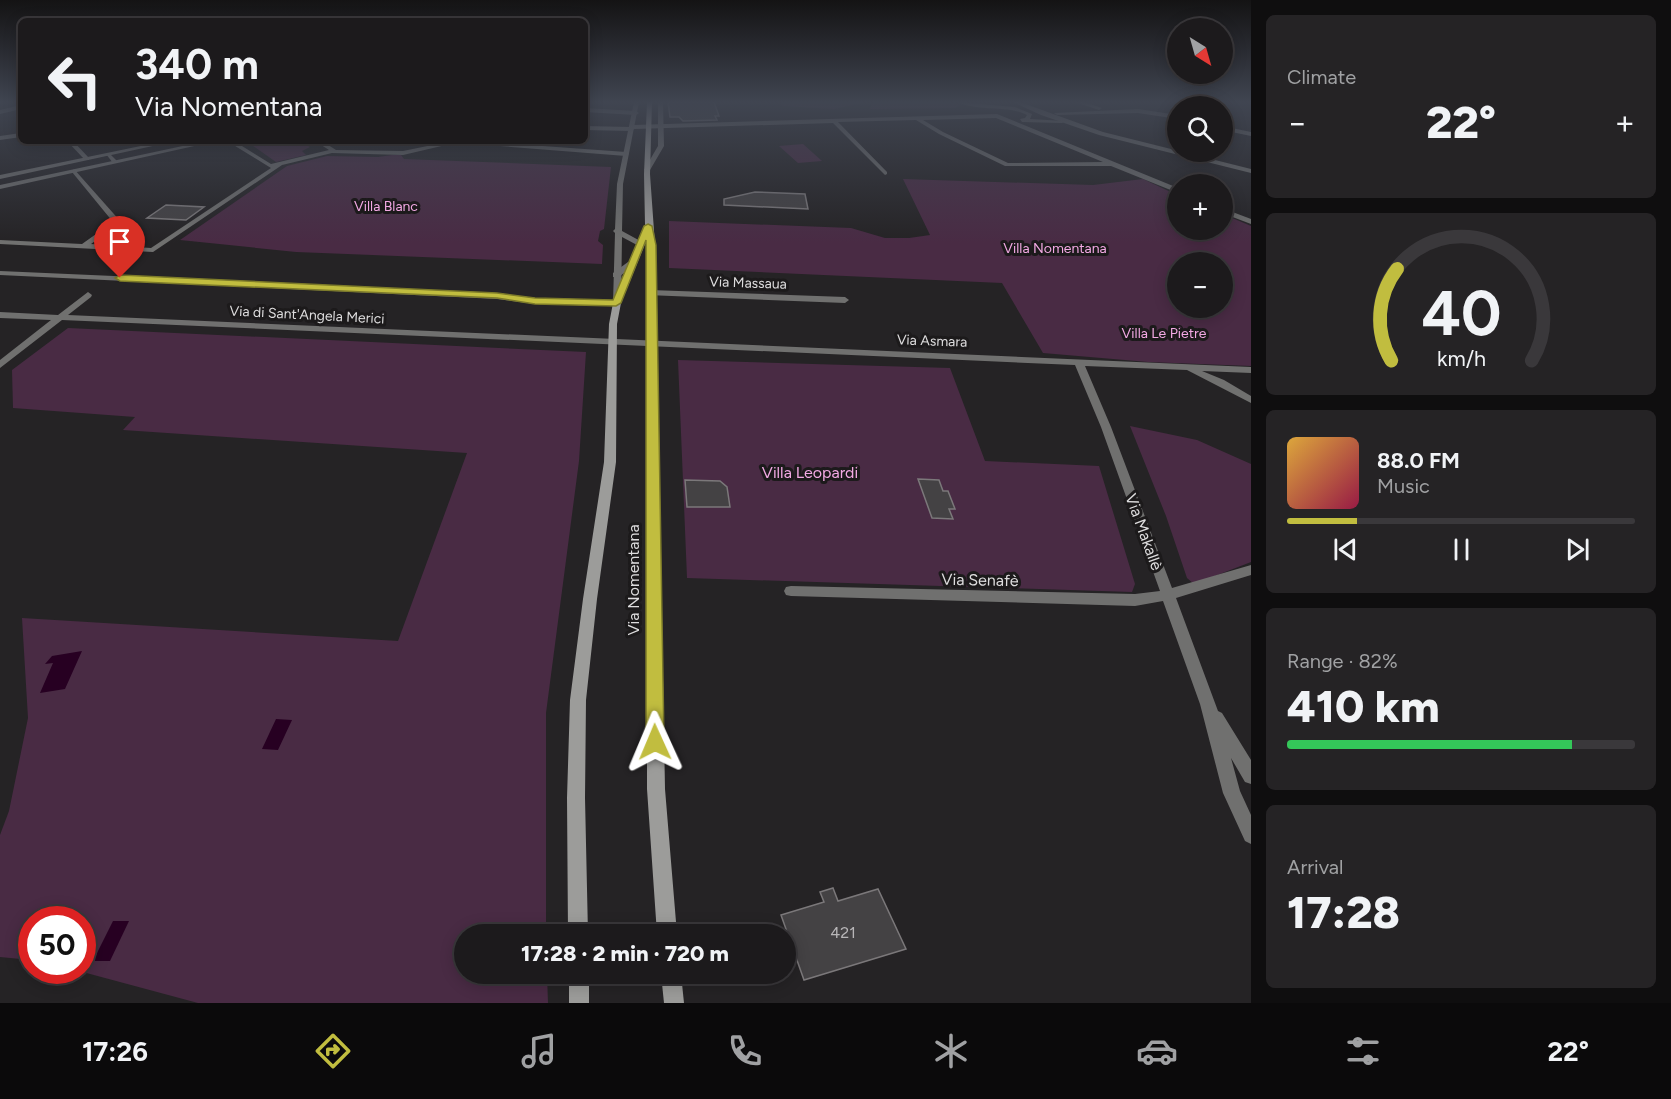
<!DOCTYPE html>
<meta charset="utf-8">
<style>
:root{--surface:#1c1a1c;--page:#252325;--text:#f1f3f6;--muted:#a0a1a3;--line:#3a383b;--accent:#c1bd3f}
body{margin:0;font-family:Figtree,sans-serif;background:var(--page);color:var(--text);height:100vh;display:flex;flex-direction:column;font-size:22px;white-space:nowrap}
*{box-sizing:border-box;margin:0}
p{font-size:20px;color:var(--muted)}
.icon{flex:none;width:33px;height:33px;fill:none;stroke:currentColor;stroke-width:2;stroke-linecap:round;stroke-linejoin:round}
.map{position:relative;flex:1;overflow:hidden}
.sheet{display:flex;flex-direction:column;gap:15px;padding:15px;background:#0f0e0f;width:420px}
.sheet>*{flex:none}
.top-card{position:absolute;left:18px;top:18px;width:570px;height:126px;border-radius:9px;box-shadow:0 3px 15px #0003,0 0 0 2px var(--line);background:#1c1a1c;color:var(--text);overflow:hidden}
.needle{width:39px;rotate:143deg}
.fabs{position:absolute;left:1167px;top:18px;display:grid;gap:12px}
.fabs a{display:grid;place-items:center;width:66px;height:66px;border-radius:50%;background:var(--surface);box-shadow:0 3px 15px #0003,0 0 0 2px var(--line);font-size:30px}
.speed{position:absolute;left:18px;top:906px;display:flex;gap:12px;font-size:30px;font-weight:700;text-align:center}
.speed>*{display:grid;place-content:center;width:78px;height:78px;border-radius:50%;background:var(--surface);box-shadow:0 3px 15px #0003,0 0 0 2px var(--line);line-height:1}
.speed .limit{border:9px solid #d22;background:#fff;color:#111}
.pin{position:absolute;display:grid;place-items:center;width:51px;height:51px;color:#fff;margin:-62px -26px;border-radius:50% 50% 50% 0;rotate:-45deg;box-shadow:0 0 6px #0007}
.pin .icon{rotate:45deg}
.me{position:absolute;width:66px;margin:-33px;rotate:359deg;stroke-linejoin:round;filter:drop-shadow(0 0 4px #0008)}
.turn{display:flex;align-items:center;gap:21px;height:126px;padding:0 18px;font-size:27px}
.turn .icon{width:78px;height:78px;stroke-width:2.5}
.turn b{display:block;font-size:42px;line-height:51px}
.big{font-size:45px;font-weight:800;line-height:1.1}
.sheet .tile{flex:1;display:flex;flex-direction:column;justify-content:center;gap:9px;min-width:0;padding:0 21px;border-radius:9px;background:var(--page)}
.sheet .dial{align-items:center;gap:0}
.dial svg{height:156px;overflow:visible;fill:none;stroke:var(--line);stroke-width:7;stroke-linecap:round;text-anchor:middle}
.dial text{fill:var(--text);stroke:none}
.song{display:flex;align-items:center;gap:18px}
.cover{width:72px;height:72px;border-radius:9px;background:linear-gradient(135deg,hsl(40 70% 55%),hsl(340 70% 35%))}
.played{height:6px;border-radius:3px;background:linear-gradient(90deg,var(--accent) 20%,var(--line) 20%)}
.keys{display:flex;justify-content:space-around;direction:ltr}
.heat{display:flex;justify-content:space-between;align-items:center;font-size:33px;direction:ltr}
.charge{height:9px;border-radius:4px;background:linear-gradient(90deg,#34c759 82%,var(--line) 0)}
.trip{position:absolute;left:454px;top:924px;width:342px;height:60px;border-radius:30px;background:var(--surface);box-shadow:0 3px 15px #0003,0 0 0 2px var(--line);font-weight:800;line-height:60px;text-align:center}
.tab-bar{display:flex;height:96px;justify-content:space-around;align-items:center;background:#0b0a0b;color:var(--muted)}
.tab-bar .icon{width:42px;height:42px}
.tab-bar .on{color:var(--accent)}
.tab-bar b{font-size:27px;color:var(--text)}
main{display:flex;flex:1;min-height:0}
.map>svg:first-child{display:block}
</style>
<main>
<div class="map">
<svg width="1251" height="1003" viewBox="0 0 1251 1003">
<rect width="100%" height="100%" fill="#252325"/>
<!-- green -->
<g fill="#492b44" fill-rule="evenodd">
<path d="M781 102H867L834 109 782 106Z"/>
<path d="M873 102H950L961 105 955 108 870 109Z"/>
<path d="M246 141H300L310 147 302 151 306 155 276 162Z"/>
<path d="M803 144 822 161 798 163 779 146Z"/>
<path d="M392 155H401L404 159 611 167 604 229 600 231 598 241 603 245 602 264 296 252 180 240 287 166 327 156 378 157Z"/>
<path d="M903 179 1093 185 1143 179 1177 195 1178 230H1222L1223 214 1251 226V366L1148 362 1043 353 1002 283 669 268V221L851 228 885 238H909L930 235ZM1178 262H1222V308H1178Z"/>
<path d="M68 328 586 352 579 461 546 713V934H465V974H547L548 1003H198L79 971 82 970V920H32L31 960 0 957V835L9 811 28 718 22 618 398 641 467 453 123 430 135 417 13 408 12 370Z"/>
<path d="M678 360 950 368 985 461 1099 466 1135 584 1132 592 687 578Z"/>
<path d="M1130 426 1197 440 1251 464V562L1194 584 1187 578 1166 516Z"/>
</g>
<!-- water -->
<g fill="#270022">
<path d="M82 651 65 689 40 693 53 663 45 664 52 656Z"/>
<path d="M276 719 292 720 278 750 262 749Z"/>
<path d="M113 921H129L110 961H93Z"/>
</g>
<!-- building -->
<g fill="#444244" stroke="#7b787a" stroke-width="1.5">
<path d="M668 102H714L719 116H715L717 120 683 121 679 117H670Z"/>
<path d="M755 192 805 194 808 209 724 205V199Z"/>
<path d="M166 205 204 207 186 220 147 218Z"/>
<path d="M918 479 939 480 943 491H948L955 509H949L953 519 932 518Z"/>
<path d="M685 480 720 481 727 487 730 507H687Z"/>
<path d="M833 888 838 901 878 889 906 949 804 980 781 915 824 902 820 892Z"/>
</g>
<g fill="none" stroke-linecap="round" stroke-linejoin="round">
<!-- minor -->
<g fill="#70706f" fill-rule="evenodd">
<path d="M957 102 1015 107 1032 114 1030 119 1065 121 1062 123 1022 122 1020 119 1025 118 1027 115C1010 105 979 112 957 102Z"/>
<path d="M1075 102H1084L1102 108 1099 110Z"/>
<path d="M21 105V109L0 114V110Z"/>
<path d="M585 108 636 111 639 113 636 115 585 112Z"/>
<path d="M1138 109 1178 115V119L1138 113 1057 115 1054 113Z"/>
<path d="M997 114 1178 188V193L1111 166H1005L939 134 916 120 838 122 887 172V174L885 175 833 123 634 129 632 131 585 130V126L631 127 633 125ZM996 118 1103 162 1008 163 943 132 923 120Z"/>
<path d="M1222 126 1251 132V136L1222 130Z"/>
<path d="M21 133V137L0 140V136Z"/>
<path d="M67 141H73L89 158V160H85Z"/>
<path d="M227 141H234L271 164 329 150 315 141H322L336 150 403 151 452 141H463L403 155 332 153 282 165 153 252 0 244V240L82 244 113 222 72 172 74 169 121 222 91 244 151 248 271 168Z"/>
<path d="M502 143 626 152 629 154 626 156 500 146Z"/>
<path d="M106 154H110L117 161V163H113Z"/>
<path d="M1222 208 1251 219V224L1222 213Z"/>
<path d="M628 262 635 264 619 277H613V273Z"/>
<path d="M0 271 497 293 535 298 617 300 621 303 617 306 535 304 497 299 0 275Z"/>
<path d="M650 290 845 297 849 300 845 303 647 295 646 293Z"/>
<path d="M88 292 92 295 91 297 68 315 1251 367V373L1202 371 1224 380 1251 396V403L1187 370 1085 366 1111 427 1172 588 1251 565V575L1176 598 1218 711 1222 713 1251 760V784L1245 782 1231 758 1240 791 1251 815V844L1245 841 1223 793 1200 704 1163 601 1135 606 791 596 786 595 784 591 786 587 791 586 1135 594 1160 591 1101 427 1075 365 62 320 0 368V360L51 320 0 318V312L58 315Z"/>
</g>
<!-- tertiary -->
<g fill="#70706f" fill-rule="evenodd">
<path d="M634 102H639L623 184 622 231 644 243 637 245 622 237 621 303 617 306 613 303 615 233 613 231 615 229 617 184Z"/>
<path d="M658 102H663L664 146 650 170 647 172 644 170 658 146Z"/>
<path d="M1013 102H1020L1103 132 1251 169V173L1099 135 1041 115Z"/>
<path d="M165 141H176L0 179V175Z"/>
<path d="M206 141H217L0 189V185Z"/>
</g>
<!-- secondary -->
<g fill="#9c9c9a" fill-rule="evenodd">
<path d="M647 102H652L650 174 655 245 665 789 677 934H657L647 789V239L621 303 617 324 616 462 597 599 586 700 585 798 588 934H568L567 798 570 700 583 599 604 462 609 324 613 303 645 225 644 174Z"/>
<rect x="569" y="974" width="20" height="29"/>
<path d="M661 974H681L684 1003H664Z"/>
</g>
</g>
<!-- sky -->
<linearGradient id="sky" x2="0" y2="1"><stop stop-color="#141314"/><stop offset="0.42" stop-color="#404551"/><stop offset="1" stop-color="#404551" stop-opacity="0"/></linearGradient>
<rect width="1251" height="243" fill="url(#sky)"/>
<!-- route -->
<path fill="#c1bd3f" stroke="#7d7b29" stroke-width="1.5" d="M648 224 652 226 656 245 664 742 661 748 655 751 648 748 646 742V240L621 303 616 306 535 304 497 298 120 281 115 278 120 275 497 293 535 298 613 300 644 226Z"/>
<g text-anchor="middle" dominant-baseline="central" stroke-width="6" stroke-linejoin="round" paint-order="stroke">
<!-- far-park labels -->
<g font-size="14" fill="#f3a9e4" stroke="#1c1a1b">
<text x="386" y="206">Villa Blanc</text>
<text x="1055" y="248">Villa Nomentana</text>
<text x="1164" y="333">Villa Le Pietre</text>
</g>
<!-- far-street labels -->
<g font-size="14" fill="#deddde" stroke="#1c1a1b">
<text transform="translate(748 283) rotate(2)">Via Massaua</text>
<text transform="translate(307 315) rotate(3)">Via di Sant'Angela Merici</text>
<text transform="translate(932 341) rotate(2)">Via Asmara</text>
</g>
<!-- park labels -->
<g font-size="16" fill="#f3a9e4" stroke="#1c1a1b">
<text x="810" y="472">Villa Leopardi</text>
</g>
<!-- street labels -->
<g font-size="16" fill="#deddde" stroke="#1c1a1b">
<text transform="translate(1144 532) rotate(70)">Via Makallè</text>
<text transform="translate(633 580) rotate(-90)">Via Nomentana</text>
<text transform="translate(980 580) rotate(1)">Via Senafè</text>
</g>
<!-- near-number labels -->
<g font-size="16" fill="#b8b6b8">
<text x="843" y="932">421</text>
</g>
</g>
</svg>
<div class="fabs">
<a><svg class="needle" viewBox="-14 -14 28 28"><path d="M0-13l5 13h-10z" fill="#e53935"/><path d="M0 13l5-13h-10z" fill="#a0a1a3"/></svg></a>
<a><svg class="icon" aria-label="search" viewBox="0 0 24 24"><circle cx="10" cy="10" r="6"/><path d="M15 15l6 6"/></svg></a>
<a>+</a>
<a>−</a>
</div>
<div class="speed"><div class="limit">50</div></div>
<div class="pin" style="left:120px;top:278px;background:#d93025"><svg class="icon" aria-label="arrive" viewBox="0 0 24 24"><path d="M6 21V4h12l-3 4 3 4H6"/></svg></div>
<svg class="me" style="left:655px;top:742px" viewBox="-20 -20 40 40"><path d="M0-17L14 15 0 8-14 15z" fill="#c1bd3f" stroke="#fff" stroke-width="4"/></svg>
<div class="trip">17:28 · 2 min · 720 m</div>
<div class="top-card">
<div class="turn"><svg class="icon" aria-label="left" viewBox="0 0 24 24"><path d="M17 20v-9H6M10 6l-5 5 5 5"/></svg><div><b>340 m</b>Via Nomentana</div></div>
</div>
</div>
<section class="sheet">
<div class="tile"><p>Climate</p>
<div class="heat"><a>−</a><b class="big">22°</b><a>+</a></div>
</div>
<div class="tile dial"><svg viewBox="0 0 100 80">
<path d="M14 69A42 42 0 1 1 86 69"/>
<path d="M14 69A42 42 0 0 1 17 22" stroke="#c1bd3f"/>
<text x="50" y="56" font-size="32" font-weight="700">40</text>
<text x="50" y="72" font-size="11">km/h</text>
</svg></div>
<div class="tile">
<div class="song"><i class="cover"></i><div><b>88.0 FM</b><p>Music</p></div></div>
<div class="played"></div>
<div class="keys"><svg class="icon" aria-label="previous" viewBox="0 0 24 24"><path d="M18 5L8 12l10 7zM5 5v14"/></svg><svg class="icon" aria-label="pause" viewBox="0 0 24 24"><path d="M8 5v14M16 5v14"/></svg><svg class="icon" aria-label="next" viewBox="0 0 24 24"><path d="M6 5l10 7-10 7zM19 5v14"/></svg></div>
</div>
<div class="tile"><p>Range · 82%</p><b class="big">410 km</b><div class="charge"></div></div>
<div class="tile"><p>Arrival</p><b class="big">17:28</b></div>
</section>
</main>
<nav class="tab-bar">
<b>17:26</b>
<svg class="icon on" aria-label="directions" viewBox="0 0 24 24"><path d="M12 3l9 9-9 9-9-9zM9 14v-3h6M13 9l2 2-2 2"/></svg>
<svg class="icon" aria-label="music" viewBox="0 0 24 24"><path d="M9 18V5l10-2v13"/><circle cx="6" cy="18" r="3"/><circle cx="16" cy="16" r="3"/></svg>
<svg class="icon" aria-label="phone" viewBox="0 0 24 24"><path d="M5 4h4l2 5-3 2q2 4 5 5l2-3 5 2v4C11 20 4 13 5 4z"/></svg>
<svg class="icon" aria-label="climate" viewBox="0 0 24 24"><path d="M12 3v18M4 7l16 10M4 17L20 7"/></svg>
<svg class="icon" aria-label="car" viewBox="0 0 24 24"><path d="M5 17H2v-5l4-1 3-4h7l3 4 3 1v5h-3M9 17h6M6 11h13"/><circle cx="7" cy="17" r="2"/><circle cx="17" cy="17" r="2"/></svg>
<svg class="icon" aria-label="filters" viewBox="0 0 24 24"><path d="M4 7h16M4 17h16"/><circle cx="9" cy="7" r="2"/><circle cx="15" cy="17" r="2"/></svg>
<b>22°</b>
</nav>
